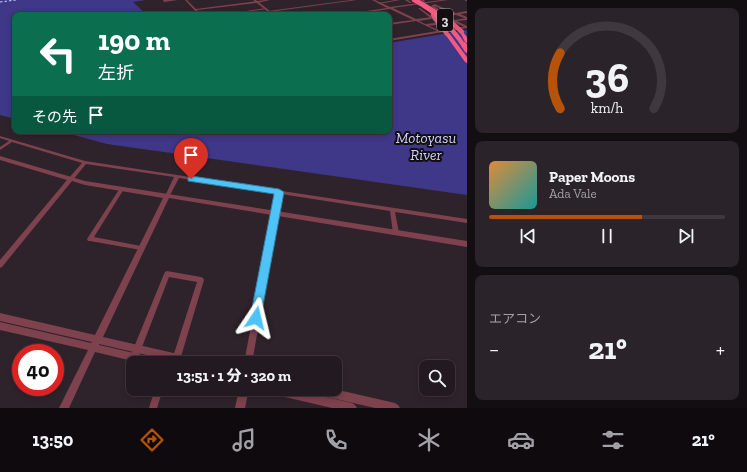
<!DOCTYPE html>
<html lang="ja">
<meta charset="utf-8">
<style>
:root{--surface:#221a20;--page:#2a2329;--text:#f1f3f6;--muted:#a2a1a5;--line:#3f383e;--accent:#b45309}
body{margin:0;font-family:"Zilla Slab","Noto Sans JP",serif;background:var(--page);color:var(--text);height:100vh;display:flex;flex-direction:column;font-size:15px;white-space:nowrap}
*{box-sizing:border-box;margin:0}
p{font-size:13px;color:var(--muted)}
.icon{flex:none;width:22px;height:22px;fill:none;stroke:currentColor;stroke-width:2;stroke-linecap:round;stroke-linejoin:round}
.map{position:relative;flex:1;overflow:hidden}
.panel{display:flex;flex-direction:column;gap:8px;padding:8px;background:#130e12;width:280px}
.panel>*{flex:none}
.banner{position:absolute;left:12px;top:12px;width:380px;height:122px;border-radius:8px;box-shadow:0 2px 6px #0003,0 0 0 1px var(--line);background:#0b6e4f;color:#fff;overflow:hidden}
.buttons{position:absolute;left:419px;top:360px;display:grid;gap:8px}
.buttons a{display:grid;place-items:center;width:36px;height:36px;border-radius:8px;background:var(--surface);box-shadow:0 2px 6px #0003,0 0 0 1px var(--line);font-size:20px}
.speed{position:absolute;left:12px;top:344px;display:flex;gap:8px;font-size:20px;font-weight:700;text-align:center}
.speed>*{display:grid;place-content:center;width:52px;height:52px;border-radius:50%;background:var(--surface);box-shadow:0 2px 6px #0003,0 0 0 1px var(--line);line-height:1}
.speed .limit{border:6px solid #d22;background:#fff;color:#111}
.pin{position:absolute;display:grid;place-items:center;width:34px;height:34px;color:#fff;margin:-41px -17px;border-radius:50% 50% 50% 0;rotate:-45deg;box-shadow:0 0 4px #0007}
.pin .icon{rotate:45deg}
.me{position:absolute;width:44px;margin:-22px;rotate:10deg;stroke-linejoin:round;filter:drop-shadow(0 0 3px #0008)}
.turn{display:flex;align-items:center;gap:14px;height:84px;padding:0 20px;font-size:18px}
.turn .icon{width:52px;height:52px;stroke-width:2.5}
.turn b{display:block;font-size:28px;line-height:34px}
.then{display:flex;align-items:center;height:38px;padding:0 20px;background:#0003;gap:8px;font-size:15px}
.big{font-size:30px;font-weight:800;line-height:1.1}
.panel .tile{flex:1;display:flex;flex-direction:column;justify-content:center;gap:6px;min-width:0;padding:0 14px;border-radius:8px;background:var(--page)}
.panel .dial{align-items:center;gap:0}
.dial svg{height:104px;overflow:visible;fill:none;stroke:var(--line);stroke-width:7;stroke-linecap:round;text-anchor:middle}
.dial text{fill:var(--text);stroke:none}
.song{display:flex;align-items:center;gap:12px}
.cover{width:48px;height:48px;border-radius:6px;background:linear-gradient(135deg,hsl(30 70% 55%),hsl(180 70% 35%))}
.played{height:4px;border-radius:2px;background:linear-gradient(90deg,var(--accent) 65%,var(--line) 65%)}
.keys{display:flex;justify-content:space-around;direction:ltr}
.heat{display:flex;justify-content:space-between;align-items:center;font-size:22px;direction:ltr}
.trip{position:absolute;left:126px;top:356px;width:216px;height:40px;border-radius:8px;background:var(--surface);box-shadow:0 2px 6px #0003,0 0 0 1px var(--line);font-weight:800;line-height:40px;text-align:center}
.menu{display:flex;height:64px;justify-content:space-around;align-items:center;background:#0e0a0d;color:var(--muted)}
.menu .icon{width:28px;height:28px}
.menu .active{color:var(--accent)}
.menu b{font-size:18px;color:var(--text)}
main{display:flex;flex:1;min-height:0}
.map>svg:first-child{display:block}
</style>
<main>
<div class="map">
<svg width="467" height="408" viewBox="0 0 467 408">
<rect width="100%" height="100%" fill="#2e232a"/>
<!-- water -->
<g fill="#3f3787">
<path d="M0 0H146L133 2 147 15H15V119L0 115Z"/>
<path d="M467 30V195L107 144 59 131H389V43Z"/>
</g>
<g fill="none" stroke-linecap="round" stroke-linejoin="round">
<!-- ferry -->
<path stroke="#ced0fe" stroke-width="1" stroke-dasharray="2.5 2" stroke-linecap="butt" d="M0 2 16 0"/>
<!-- minor -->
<g fill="#7e414e" fill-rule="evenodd">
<path d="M185 0H187L196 9 265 0H270L257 3 197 10 201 15H199Z"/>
<path d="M351 0H357L269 12 268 11Z"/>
<path d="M395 0H400L379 4 378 3Z"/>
<path d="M405 0H408L412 3H410Z"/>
<path d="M421 0H424L425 1 424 2Z"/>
<path d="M435 4 436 5 434 6 455 20 467 18V20L457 21 467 26V28L453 22 431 6Z"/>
<path d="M418 8H420L435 19 437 23 443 22V24H438L441 30H439L436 25 426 26V24L435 23 433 20Z"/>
<path d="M267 9 225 15H219L266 8Z"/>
<path d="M0 136 85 161 467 219V223L395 212 399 233 398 235H394L393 233 390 211 281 194 278 214 277 215H273L272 214 276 193 179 178 169 197 167 198 165 196 174 177 86 164 72 181 70 182 68 180V179L82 163 12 142 0 150V147L9 141 0 138Z"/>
<path d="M122 187 124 189 94 237 141 246H143L144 248 143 250H141L90 241H88L87 239 120 188Z"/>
<path d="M167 271 201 277 203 278 204 280 179 363H171L197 282 169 277 137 360 134 361 131 360 130 357 164 274 165 272Z"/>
<path d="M155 389H163L157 408H149Z"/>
</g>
<!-- tertiary -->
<g fill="#7e414e" fill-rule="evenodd">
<path d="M163 0H178L164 2Z"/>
<path d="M253 0H256L275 15H272Z"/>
<path d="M372 0H375L390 7 441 0H448L393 8 416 19 432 17 431 19 419 21 440 31 467 26V28L389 41V39L437 31 416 21 389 25V23L413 20 390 9 346 15H339L387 8Z"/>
<rect x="465" y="0" width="2" height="1"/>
<path d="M434 4 456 13 467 11V13L460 14 467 17V19L456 15 446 16V14L453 13 434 6Z"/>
<path d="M0 156 85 181 467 241V247L278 216 252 363H244L272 215 169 198 103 337 200 359 203 360 204 363H181L99 344V345L160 359 163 360 164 363H141L95 352 69 408H59L88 350 0 330V322L91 343 92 342 0 321V313L95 335 163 198 85 185 72 181 2 267 0 268V260L67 180 0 160Z"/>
<path d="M239 389H249L245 408H235Z"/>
<path d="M267 389H291L352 403 355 405 357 408H332L272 394 269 392Z"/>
<path d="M309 389H334L395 403 398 405 400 408H375L314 394 311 392Z"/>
</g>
<!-- trunk -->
<path fill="#e2577a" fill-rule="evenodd" d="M415 0H420L445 15 441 16Z"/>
<!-- motorway -->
<g fill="#f35a82" fill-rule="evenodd">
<path d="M462 31 467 37V43L465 42 460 32Z"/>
<path d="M445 33H449L467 57V63L465 62 445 34Z"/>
</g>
<!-- trunk-bridge -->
<g stroke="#e2577a" stroke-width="4.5">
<path d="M433 15 447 34"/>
<path d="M443 15 462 32"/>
</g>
<!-- motorway-bridge-far1 -->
<path stroke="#f35a82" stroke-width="4.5" d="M414 0C435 11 451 26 464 46"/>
<!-- motorway-bridge -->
<path stroke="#f35a82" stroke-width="5.5" d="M464 45 467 50"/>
</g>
<!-- route -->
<path fill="#4fc3f7" stroke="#337fa1" d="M191 176 279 189 284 192 260 322 256 324 252 322 250 318 274 194 188 181V177Z"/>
<g text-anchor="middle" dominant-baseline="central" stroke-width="4" stroke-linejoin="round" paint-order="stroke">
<!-- shield labels -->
<rect fill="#130e11" stroke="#a29ca0" stroke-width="1" x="437" y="9" width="16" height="22" rx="3"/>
<g font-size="13" font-weight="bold" fill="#e0d9de">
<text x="445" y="20">3</text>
</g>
<!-- water labels -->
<g font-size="15" font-style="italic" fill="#ced0fe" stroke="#130e11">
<text x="426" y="138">Motoyasu<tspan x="426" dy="17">River</tspan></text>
</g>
</g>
</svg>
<div class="buttons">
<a><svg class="icon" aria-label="search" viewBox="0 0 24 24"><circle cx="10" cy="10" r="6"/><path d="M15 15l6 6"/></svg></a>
</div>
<div class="speed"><div class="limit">40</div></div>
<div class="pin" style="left:191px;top:179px;background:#d93025"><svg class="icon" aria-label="arrive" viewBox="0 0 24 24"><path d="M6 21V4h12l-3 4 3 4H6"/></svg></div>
<svg class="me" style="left:256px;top:318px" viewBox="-20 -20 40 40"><path d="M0-17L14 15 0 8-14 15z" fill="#4fc3f7" stroke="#fff" stroke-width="4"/></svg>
<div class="trip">13:51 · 1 分 · 320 m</div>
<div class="banner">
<div class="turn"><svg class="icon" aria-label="left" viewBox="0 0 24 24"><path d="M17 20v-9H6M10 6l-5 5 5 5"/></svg><div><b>190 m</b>左折</div></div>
<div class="then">その先<svg class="icon" aria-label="arrive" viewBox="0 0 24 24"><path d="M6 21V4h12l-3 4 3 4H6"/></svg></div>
</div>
</div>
<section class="panel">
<div class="tile dial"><svg viewBox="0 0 100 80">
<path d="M14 69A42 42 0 1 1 86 69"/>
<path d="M14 69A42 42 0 0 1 14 26" stroke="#b45309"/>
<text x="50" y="56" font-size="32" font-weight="700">36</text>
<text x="50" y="72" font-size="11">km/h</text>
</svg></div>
<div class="tile">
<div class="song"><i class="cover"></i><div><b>Paper Moons</b><p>Ada Vale</p></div></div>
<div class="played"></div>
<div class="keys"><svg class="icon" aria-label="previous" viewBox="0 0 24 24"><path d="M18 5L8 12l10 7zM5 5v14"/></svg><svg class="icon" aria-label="pause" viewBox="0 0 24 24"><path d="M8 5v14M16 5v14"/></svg><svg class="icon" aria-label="next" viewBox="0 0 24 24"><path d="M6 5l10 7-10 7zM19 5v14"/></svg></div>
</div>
<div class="tile"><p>エアコン</p>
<div class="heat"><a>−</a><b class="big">21°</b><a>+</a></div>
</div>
</section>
</main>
<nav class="menu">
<b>13:50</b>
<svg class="icon active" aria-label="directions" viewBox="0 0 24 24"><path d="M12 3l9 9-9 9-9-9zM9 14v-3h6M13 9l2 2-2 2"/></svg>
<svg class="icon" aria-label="music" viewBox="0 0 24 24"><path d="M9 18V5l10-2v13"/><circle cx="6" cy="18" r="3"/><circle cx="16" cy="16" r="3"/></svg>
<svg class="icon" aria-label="phone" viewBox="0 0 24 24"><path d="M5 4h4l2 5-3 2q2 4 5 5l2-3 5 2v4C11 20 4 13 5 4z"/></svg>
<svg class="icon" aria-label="climate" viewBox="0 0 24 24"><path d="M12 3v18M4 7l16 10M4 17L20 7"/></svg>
<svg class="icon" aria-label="car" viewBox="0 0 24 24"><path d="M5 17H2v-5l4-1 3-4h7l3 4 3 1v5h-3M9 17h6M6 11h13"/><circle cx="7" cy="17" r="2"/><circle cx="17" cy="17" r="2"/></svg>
<svg class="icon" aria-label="filters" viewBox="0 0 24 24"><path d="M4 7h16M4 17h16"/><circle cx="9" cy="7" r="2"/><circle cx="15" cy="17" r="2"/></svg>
<b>21°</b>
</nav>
